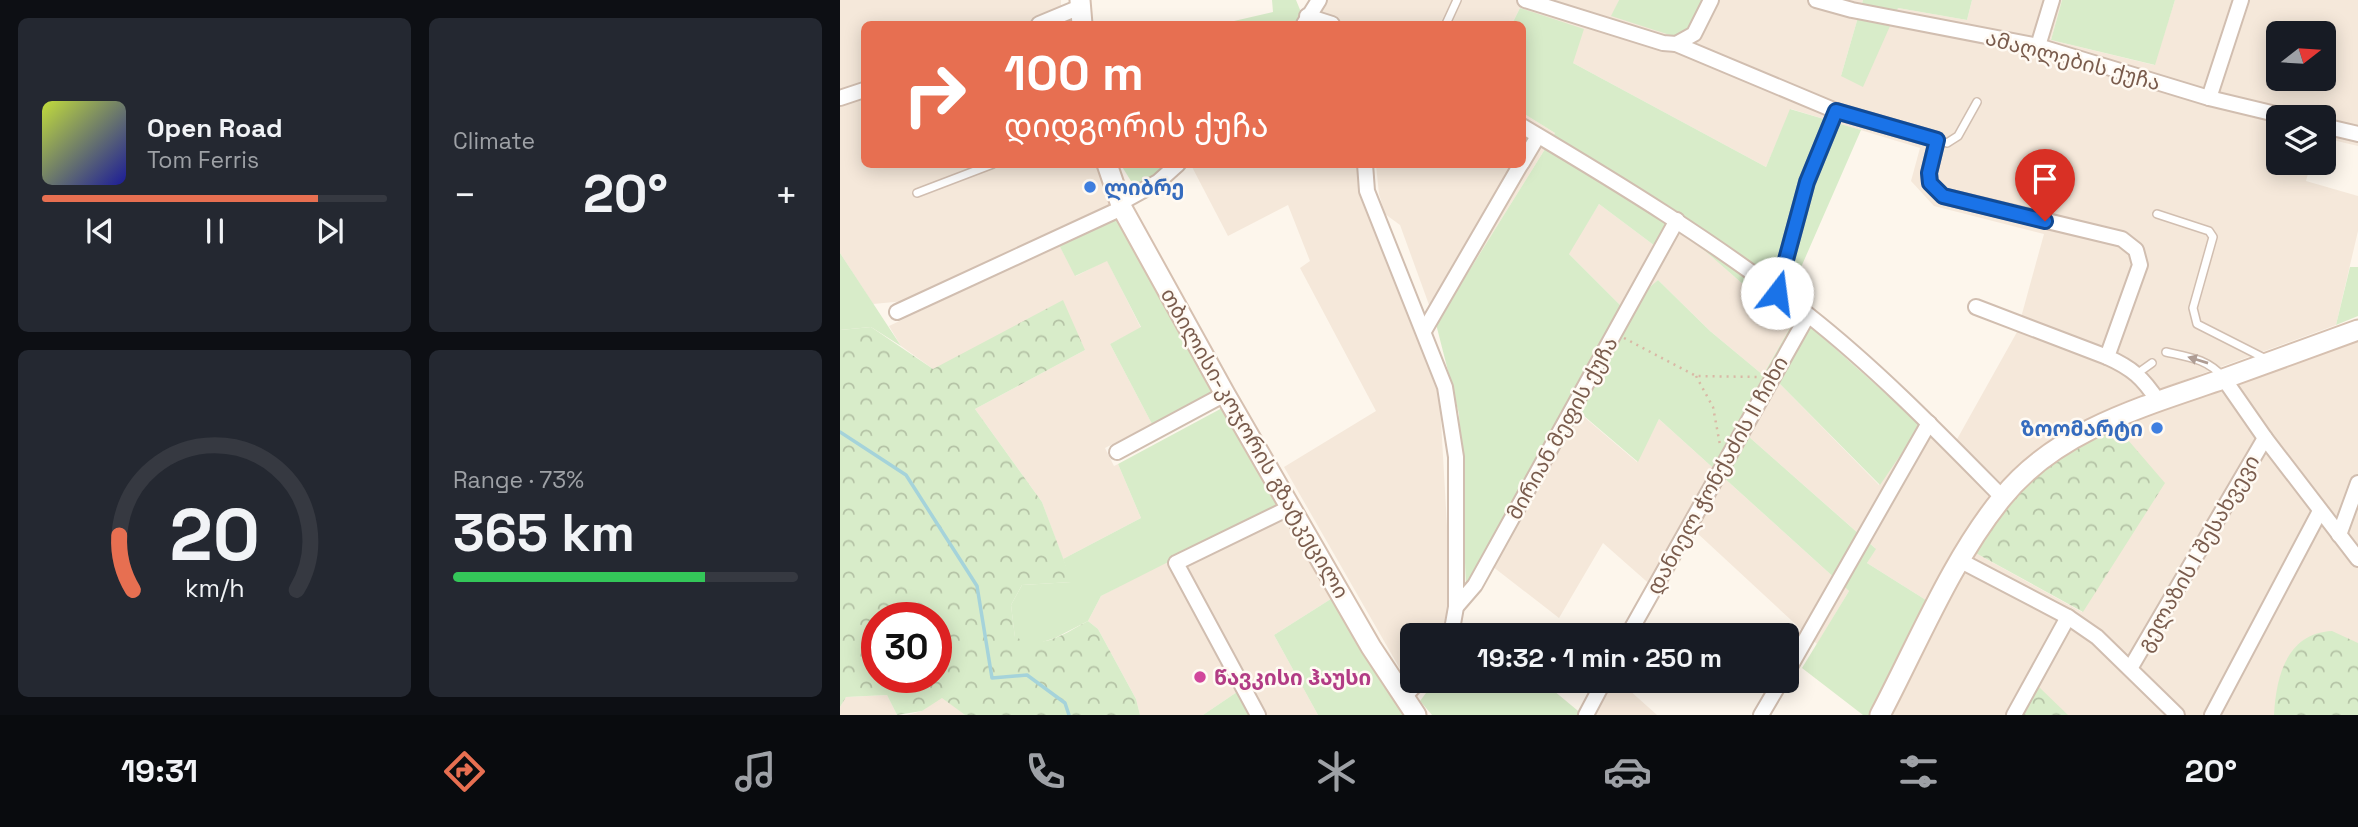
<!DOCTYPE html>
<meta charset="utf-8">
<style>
:root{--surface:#171b24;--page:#242831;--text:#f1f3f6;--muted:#9ea1a6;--line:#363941;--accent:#e76f51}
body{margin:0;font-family:"Space Grotesk","Noto Sans Georgian",sans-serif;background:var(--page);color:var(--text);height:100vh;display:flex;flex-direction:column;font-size:26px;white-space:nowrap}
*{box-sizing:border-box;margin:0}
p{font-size:23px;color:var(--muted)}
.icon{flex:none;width:38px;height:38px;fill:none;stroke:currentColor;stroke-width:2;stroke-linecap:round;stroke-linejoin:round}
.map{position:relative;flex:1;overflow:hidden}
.sheet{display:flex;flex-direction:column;gap:18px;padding:18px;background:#0d0f14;width:840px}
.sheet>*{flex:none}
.guide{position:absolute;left:21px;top:21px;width:665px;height:147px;border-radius:10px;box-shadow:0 4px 18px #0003;background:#e76f51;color:#fff;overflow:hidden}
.needle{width:46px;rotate:73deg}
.controls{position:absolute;left:1426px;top:21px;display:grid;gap:14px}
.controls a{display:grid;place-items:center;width:70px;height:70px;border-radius:10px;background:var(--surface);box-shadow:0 4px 18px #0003;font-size:35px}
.speed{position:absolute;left:21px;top:602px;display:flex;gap:14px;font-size:35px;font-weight:700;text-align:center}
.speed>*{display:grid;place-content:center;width:91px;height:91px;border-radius:50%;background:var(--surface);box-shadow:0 4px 18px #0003;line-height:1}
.speed .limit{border:10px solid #d22;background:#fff;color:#111}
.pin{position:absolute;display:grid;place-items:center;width:60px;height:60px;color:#fff;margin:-72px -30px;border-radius:50% 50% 50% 0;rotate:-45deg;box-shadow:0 0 7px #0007}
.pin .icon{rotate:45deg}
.me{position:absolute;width:77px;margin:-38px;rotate:15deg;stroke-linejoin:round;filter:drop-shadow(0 0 5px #0008)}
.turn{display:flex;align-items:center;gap:24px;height:147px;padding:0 28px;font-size:32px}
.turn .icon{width:91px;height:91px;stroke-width:2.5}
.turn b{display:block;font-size:49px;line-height:60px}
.big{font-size:52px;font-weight:700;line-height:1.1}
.sheet .card{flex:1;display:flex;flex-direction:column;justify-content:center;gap:10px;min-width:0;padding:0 24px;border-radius:10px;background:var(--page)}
.sheet .dial{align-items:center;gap:0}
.dial svg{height:182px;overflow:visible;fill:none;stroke:var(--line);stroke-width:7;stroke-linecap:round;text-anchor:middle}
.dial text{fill:var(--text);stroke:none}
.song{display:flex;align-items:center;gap:21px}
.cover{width:84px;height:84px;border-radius:10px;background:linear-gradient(135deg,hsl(70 70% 55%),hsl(240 70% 35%))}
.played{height:7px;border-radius:4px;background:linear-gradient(90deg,var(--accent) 80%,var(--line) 80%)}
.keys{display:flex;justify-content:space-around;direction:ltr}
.heat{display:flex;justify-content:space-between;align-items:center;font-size:38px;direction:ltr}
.charge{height:10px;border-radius:5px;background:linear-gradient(90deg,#34c759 73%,var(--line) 0)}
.sheet .tiles{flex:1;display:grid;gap:18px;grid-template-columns:repeat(2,1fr)}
.trip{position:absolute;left:560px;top:623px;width:399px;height:70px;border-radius:10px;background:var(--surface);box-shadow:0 4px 18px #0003;font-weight:700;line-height:70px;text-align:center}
.dock{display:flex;height:112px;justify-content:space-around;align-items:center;background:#090b0e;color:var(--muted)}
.dock .icon{width:49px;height:49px}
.dock .selected{color:var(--accent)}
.dock b{font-size:32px;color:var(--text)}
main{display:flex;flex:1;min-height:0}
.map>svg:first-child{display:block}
</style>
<main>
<section class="sheet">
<div class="tiles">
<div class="card">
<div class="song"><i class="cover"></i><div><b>Open Road</b><p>Tom Ferris</p></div></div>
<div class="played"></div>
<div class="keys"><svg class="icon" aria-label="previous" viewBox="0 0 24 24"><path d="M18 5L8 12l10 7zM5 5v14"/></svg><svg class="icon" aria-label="pause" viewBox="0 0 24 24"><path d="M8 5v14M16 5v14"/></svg><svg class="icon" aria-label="next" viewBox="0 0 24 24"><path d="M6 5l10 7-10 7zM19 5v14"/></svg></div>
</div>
<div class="card"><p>Climate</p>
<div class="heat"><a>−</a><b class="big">20°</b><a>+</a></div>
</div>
<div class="card dial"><svg viewBox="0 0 100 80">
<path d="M14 69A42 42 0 1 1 86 69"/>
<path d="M14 69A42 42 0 0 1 8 45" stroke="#e76f51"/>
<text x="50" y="56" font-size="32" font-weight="700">20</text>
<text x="50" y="72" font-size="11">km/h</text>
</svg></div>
<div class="card"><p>Range · 73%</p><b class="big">365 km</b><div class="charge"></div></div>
</div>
</section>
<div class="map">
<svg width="1518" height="715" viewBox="0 0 1518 715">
<defs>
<pattern id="forest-crowns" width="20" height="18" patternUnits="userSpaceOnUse" patternTransform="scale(1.75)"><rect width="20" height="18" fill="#d8ecc9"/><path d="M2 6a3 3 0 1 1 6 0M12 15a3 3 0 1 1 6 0" fill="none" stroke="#b4c2a5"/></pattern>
</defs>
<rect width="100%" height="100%" fill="#fdf6ec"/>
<!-- residential -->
<g fill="#f5e8da" fill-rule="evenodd">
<path d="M0 0H221V10L186 24H24V84L0 92Z"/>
<path d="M488 0H779L772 16 849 29 862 0H1023L1001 76 1058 8 1127 20 1132 0H1222L1211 40 1314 65 1335 0H1518V146L1484 138V117H1438V163H1471L1466 181 1518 196V231L1496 325 1284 402 1228 429 1162 485 1116 441 1177 332 1204 234 1094 206 1071 181 1080 148 951 109 926 167 733 63 680 8 672 24H507L481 13ZM1438 33H1484V79H1438Z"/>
<path d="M24 95V164L258 165 275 207 65 301 33 304 0 253V103Z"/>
<path d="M683 113 715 133 596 324 560 225 545 214 539 194 536 165 682 164Z"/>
<path d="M351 165H516L599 385 611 597 601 635H572L570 677 563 674 444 467 536 411 460 268 470 261 448 205 388 236Z"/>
<path d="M759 204 827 255 840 229 951 326 923 375 870 331 818 280 784 309 728 253Z"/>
<path d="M219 245 236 276 267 260 301 328 270 344 312 424 265 448 274 466 278 464 301 518 223 559 202 502 135 409 245 350 93 369 61 346 49 326Z"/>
<path d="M1518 336V715H1050L1132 551 1242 612 1276 426Z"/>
<path d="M939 383 1039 485 1081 425 1151 493 1089 602 1027 563 1035 548 908 436Z"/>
<path d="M729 404 797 462 819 419 1009 591 977 644 856 532 822 595 763 543 719 618 643 559Z"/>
<path d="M449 517 494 597 434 635 478 715H411L397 692 363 715H300L296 699 258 629 248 621 261 596 326 561 335 573Z"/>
<path d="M755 681H779L817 715H743L740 712Z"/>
<path d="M47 695 57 715H0V707L6 697Z"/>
<path d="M102 697 125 715H67L82 711Z"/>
</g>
<!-- grass -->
<g fill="#d8ecc9" fill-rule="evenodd">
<path d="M432 0H456L463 17 458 24H381L433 12Z"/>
<path d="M779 0H862L849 29 833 36 771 16Z"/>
<path d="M1023 0H1132L1127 20 1058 8 1023 87 1001 76Z"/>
<path d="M1222 0H1335L1315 65 1211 40Z"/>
<path d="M680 8 744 29 733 63 926 167 950 109 1021 130 945 304 1081 425 1040 485 939 383 908 436 1036 549 1027 563 1089 602 1030 715H1023L962 668 1009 591 819 419 798 462 730 404 626 587 619 414 596 324 715 133 683 113 682 24H672ZM759 204 827 255 841 230 951 326 923 375 870 331 818 280 784 309 729 254Z"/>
<path d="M281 165H334L296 189Z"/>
<path d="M280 215 376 391 312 424 270 344 301 327 267 261 235 276 219 245Z"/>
<path d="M0 253 61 346 31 327 0 330Z"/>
<path d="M1510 267H1518V316L1496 325Z"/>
<path d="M384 407 443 504 261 596 248 621 215 638 193 645 175 638 171 605 182 585 231 582 223 559 301 518 278 464Z"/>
<path d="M494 597 568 715H478L434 635Z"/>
<path d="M595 681H702L743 715H592L580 701Z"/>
<path d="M397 692 411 715H363Z"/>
</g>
<!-- forest -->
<g fill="url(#forest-crowns)" fill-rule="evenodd">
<path d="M223 300 245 350 135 409 202 502 232 582 182 585 171 605 175 637C203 650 222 635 248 621L258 629 296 699 300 715H125L102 698 82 711 57 715 47 695 6 697 0 707V330L31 327 93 369ZM37 618H96V677H37Z"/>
<path d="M1276 426 1325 483 1243 612 1132 551C1141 537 1148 522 1158 509 1183 478 1240 443 1276 426Z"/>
<path d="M1492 631 1518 643V715H1434C1436 676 1447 633 1492 631Z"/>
<path d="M1199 687 1228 715H1183Z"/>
</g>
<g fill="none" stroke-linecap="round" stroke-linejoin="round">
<!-- stream -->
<path stroke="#a5d3da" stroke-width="3.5" d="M0 432 66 475 137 586 152 678 187 675 225 703 229 715"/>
<defs>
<g id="service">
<path d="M606 24 617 0"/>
<path d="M1098 140 1107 143 1118 136 1137 102"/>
<path d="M77 193 153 164"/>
<path d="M1317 214 1369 231 1373 237 1353 308 1357 324 1428 360"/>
<path d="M1326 352C1349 357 1368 359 1384 378"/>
<path d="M1298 373 1312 363"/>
</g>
<g id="minor">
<path d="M685 0 823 43 836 44 996 111 1097 140 1089 173 1090 183 1103 196 1282 239 1296 250 1300 265 1267 357C1292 368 1303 378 1318 401"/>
<path d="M976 0 1012 10 1198 46 1369 98 1448 117"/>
<path d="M467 16 492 24"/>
<path d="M199 24 240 7"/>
<path d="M464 24 479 0"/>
<path d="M836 44 854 34 871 0"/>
<path d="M1198 46 1212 0"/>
<path d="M0 98 24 90"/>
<path d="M1369 98 1401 0"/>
<path d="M682 126C780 184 878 244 967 314 1037 369 1100 434 1162 497"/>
<path d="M1484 126 1518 134"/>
<path d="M682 163 698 136"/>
<path d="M525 164 527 191 605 387 616 457V607"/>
<path d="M280 203 318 182 338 164"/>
<path d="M937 293 967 182 996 111"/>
<path d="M1136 307 1267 357"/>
<path d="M57 312 282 208"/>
<path d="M584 331 681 164"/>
<path d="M1384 379 1425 438 1518 559"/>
<path d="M277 452 385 394"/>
<path d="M1499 535 1518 483"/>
<path d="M1121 561 1228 617 1257 637 1337 715"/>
<path d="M611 635 616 607 635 585 837 220"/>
<path d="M788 635 968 315"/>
<path d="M1291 667 1425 438"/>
<path d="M947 672 1089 423"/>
<path d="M563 698 579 681"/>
<path d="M418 715 336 563 451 507"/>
<path d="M746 715 764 681"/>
<path d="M921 715 941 681"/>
<path d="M1174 715 1228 617"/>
<path d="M1372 715 1480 511"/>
</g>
<g id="secondary">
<path d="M240 0 242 24"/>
<path d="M267 164 282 208 385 394 531 647 576 715"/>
<path d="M1040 715C1077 645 1112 559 1162 498 1216 430 1305 406 1383 379 1428 363 1473 346 1518 330"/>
</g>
</defs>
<!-- service casing -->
<use href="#service" stroke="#d1beb0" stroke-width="10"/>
<!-- minor casing -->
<use href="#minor" stroke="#d1beb0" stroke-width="18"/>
<!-- secondary casing -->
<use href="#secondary" stroke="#d6c0b0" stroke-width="23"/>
<!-- path -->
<g stroke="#d9b8a5" stroke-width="2.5" stroke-dasharray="2 5" stroke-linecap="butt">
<path d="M784 338 856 376 918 377"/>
<path d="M856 376 873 407 880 445"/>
</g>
<!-- service -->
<use href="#service" stroke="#fff" stroke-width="7"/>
<!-- minor -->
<use href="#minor" stroke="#fff" stroke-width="14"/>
<!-- secondary -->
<use href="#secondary" stroke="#fff" stroke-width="19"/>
</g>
<!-- one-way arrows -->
<defs><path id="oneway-solid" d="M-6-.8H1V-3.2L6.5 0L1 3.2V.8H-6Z" transform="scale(1.75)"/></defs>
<use fill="#af9d94" href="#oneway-solid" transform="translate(1358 360) rotate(-163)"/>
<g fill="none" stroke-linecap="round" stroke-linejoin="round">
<defs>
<path id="route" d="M937 293 967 182 996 111 1097 140 1089 173 1090 183 1103 196 1205 221"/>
</defs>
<!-- route casing -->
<use href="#route" stroke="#114b97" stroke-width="18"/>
<!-- route -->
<use href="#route" stroke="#1a73e8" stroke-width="12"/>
</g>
<!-- markers -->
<g fill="#3f7fe0" stroke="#fffaf3" stroke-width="2.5">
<circle cx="250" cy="187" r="7"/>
<circle cx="1317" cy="428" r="7"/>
</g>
<circle fill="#d1479c" stroke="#fffaf3" stroke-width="2.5" cx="360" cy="677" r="7"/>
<g text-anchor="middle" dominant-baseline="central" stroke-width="5" stroke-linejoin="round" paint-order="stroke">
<!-- street labels -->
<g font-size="21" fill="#7a5c4d" stroke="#fffaf3">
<text transform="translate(1233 60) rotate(15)">ამაღლების ქუჩა</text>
<text transform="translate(722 428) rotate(-61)">მირიან მეფის ქუჩა</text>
<text transform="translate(415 443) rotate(60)">თბილისი-კოჯორის გზატკეცილი</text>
<text transform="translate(877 475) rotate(-61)">დანიელ ჭონქაძის II ჩიხი</text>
<text transform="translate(1358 553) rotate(-60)">გელაზის I შესახვევი</text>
</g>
<!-- shop labels -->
<g font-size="21" font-weight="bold" fill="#366cbe" stroke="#fffaf3" text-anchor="start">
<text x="264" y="187">ლიბრე</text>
<text x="1303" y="428" text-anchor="end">ზოომარტი</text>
</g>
<!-- hotel labels -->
<g font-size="21" font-weight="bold" fill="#b23c85" stroke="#fffaf3" text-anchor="start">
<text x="374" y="677">წავკისი ჰაუსი</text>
</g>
</g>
</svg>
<div class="controls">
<a><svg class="needle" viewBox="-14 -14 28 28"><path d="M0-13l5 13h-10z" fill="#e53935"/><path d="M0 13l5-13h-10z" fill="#9ea1a6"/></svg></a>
<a><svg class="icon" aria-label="layers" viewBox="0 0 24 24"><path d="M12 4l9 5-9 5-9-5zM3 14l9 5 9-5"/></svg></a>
</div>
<div class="speed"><div class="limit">30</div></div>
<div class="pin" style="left:1205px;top:221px;background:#d93025"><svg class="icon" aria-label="arrive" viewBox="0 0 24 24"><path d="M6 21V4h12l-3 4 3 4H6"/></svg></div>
<svg class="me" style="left:937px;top:293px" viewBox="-20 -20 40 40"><circle r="19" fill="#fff"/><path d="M0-13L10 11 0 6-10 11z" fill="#1a73e8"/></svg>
<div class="trip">19:32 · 1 min · 250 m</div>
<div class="guide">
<div class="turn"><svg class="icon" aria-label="right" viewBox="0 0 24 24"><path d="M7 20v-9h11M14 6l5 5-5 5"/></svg><div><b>100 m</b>დიდგორის ქუჩა</div></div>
</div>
</div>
</main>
<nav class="dock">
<b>19:31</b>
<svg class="icon selected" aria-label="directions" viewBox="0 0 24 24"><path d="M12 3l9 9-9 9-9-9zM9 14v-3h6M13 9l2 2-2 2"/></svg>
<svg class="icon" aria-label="music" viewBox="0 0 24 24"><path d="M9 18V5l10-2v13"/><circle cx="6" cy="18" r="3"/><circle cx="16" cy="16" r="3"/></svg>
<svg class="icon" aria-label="phone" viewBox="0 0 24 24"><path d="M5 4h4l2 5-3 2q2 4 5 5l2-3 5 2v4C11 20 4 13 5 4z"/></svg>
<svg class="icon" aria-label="climate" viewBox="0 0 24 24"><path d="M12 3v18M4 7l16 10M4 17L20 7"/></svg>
<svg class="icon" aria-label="car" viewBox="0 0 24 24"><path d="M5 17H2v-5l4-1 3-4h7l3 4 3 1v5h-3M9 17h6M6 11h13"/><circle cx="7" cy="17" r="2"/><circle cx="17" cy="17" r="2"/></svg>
<svg class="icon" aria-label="filters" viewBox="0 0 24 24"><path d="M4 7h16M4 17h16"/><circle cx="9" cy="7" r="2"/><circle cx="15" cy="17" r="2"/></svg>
<b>20°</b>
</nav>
